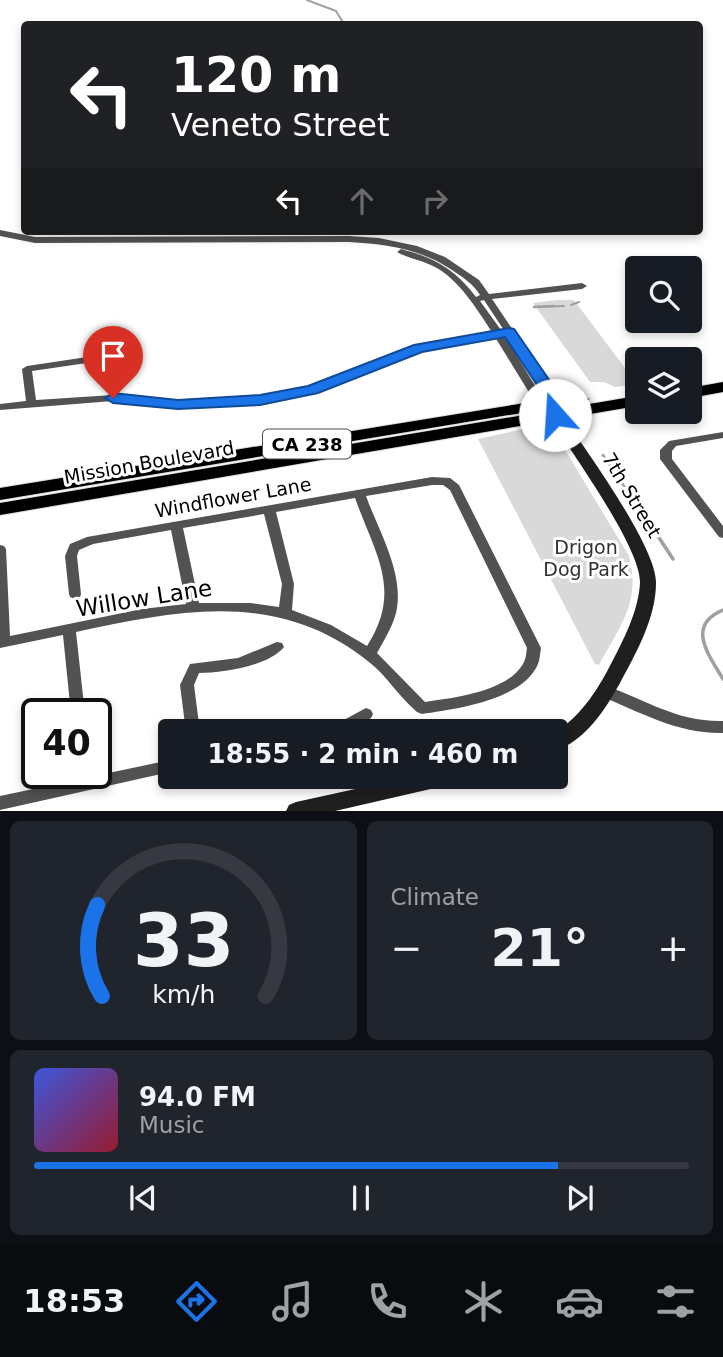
<!DOCTYPE html>
<meta charset="utf-8">
<style>
:root{--surface:#171b24;--page:#20242c;--text:#f1f3f6;--muted:#9ea1a6;--line:#363941;--accent:#1a73e8}
body{margin:0;font-family:"DejaVu Sans",sans-serif;background:var(--page);color:var(--text);height:100vh;display:flex;flex-direction:column;font-size:26px;white-space:nowrap}
*{box-sizing:border-box;margin:0}
p{font-size:23px;color:var(--muted)}
.icon{flex:none;width:38px;height:38px;fill:none;stroke:currentColor;stroke-width:2;stroke-linecap:round;stroke-linejoin:round}
.map{position:relative;height:811px;overflow:hidden}
.panel{display:flex;flex-direction:column;gap:10px;padding:10px;background:#0d0f14;flex:1}
.panel>*{flex:none}
.guide{position:absolute;left:21px;top:21px;width:682px;height:214px;border-radius:7px;box-shadow:0 4px 10px #0003;background:#202124;color:#fff;overflow:hidden}
.fabs{position:absolute;left:625px;top:256px;display:grid;gap:14px}
.fabs a{display:grid;place-items:center;width:77px;height:77px;border-radius:7px;background:var(--surface);box-shadow:0 4px 10px #0003;font-size:35px}
.speed{position:absolute;left:21px;top:698px;display:flex;gap:14px;font-size:35px;font-weight:700;text-align:center}
.speed>*{display:grid;place-content:center;width:91px;height:91px;border-radius:50%;background:var(--surface);box-shadow:0 4px 10px #0003;line-height:1}
.speed .limit{border:4px solid #111;border-radius:10px;background:#fff;color:#111}
.pin{position:absolute;display:grid;place-items:center;width:60px;height:60px;color:#fff;margin:-72px -30px;border-radius:50% 50% 50% 0;rotate:-45deg;box-shadow:0 0 7px #0007}
.pin .icon{rotate:45deg}
.me{position:absolute;width:77px;margin:-38px;rotate:341deg;stroke-linejoin:round;filter:drop-shadow(0 0 5px #0008)}
.turn{display:flex;align-items:center;gap:24px;height:147px;padding:0 35px;font-size:32px}
.turn .icon{width:91px;height:91px;stroke-width:2.5}
.turn b{display:block;font-size:49px;line-height:60px}
.lanes{display:flex;align-items:center;height:66px;padding:0 35px;background:#0003;justify-content:center;gap:35px;direction:ltr}
.lanes .off{opacity:.35}
.big{font-size:52px;font-weight:700;line-height:1.1}
.panel .tile{flex:1;display:flex;flex-direction:column;justify-content:center;gap:10px;min-width:0;padding:0 24px;border-radius:10px;background:var(--page)}
.panel .dial{align-items:center;gap:0}
.dial svg{height:182px;overflow:visible;fill:none;stroke:var(--line);stroke-width:7;stroke-linecap:round;text-anchor:middle}
.dial text{fill:var(--text);stroke:none}
.song{display:flex;align-items:center;gap:21px}
.cover{width:84px;height:84px;border-radius:10px;background:linear-gradient(135deg,hsl(230 70% 55%),hsl(350 70% 35%))}
.played{height:7px;border-radius:4px;background:linear-gradient(90deg,var(--accent) 80%,var(--line) 80%)}
.keys{display:flex;justify-content:space-around;direction:ltr}
.heat{display:flex;justify-content:space-between;align-items:center;font-size:38px;direction:ltr}
.panel .tiles{flex:1;display:grid;gap:10px;grid-template-columns:1fr 1fr}
.tile:last-child{grid-column:span 2}
.trip{position:absolute;left:158px;top:719px;width:410px;height:70px;border-radius:7px;background:var(--surface);box-shadow:0 4px 10px #0003;font-weight:700;line-height:70px;text-align:center}
.menu{display:flex;height:112px;justify-content:space-around;align-items:center;background:#090b0e;color:var(--muted)}
.menu .icon{width:49px;height:49px}
.menu .active{color:var(--accent)}
.menu b{font-size:32px;color:var(--text)}
.map>svg:first-child{display:block}
</style>
<div class="map">
<svg width="723" height="811" viewBox="0 0 723 811">
<rect width="100%" height="100%" fill="#fff"/>
<!-- green -->
<g fill="#d9d9d9">
<path d="M557 300H574L637 384 615 387 604 382H590L533 303Z"/>
<path d="M532 427 543 428 556 435 629 556C641 602 620 626 599 665L595 664 478 439Z"/>
</g>
<g fill="none" stroke-linecap="round" stroke-linejoin="round">
<!-- stream-far2 -->
<g stroke="#a0a0a0" stroke-width="2">
<path d="M307 0 336 11 344 24"/>
<path d="M571 305 579 302"/>
<path d="M534 307 564 306"/>
</g>
<!-- stream-far1 -->
<g stroke="#a0a0a0" stroke-width="2.5">
<path d="M534 307 554 306"/>
<path d="M603 455 653 529"/>
</g>
<!-- stream -->
<g stroke="#a0a0a0" stroke-width="3.5">
<path d="M652 527 673 559"/>
<path d="M723 610C686 625 708 654 723 679"/>
</g>
<defs>
<g id="primary">
<path d="M723 382V392L690 398V388Z"/>
<path d="M581 394 589 399 587 402 0 500V488Z"/>
<path d="M637 396V406L0 515V503Z"/>
</g>
</defs>
<!-- primary casing -->
<use href="#primary" stroke="#dbdbdb" stroke-width="2"/>
<!-- street -->
<g fill="#525252" fill-rule="evenodd">
<path d="M0 230 35 237 349 236 379 238 417 246 445 257 479 280 489 294 582 283 587 286 582 289 492 299 562 403 557 406 553 405 484 300 480 301 501 330 505 333 504 335 547 405 546 407H538L495 337 421 350 316 392 260 403 178 408 113 401 0 410V404L26 401 22 369 27 366 87 357 92 360 87 363 32 371 36 400 113 395 178 402 260 397 309 387 416 346 492 332C476 308 459 279 433 266 421 260 407 258 397 252L401 249C435 258 455 269 476 297L480 295C473 284 464 278 452 270 421 249 386 244 349 242L35 243 0 236Z"/>
<path d="M723 432V438L676 446 672 451V459L723 526V538L719 537 660 459V450L669 441Z"/>
<path d="M432 477 450 478 459 485 541 648C540 653 540 659 538 664 523 700 456 709 422 714L417 712C399 697 387 676 369 662 279 589 179 610 76 632L85 714H71L63 635 0 648V545L4 546 6 549 10 636 142 609 186 604 171 530 93 544 79 550 77 556 81 594 80 597 75 599 70 597 69 594 65 556 70 544 87 537ZM432 485H443L450 490 527 648C526 654 526 659 523 664 507 692 453 698 425 702L377 653C384 640 392 628 396 613 405 574 379 532 366 496ZM355 498C375 554 403 590 367 646L331 625 292 610 294 584 276 512ZM264 514 282 584 279 607 250 603H199L183 528Z"/>
<path d="M277 642 282 643 284 647C269 666 222 673 199 673L194 685 200 732H186L180 685 190 664 238 658Z"/>
<path d="M604 685C646 700 677 722 723 721V733C678 734 639 712 599 695L597 691 599 687Z"/>
<path d="M366 708 371 710 373 714 371 718 347 732H327L329 728Z"/>
<path d="M170 760V772L0 810V796Z"/>
</g>
<!-- secondary -->
<g fill="#1f1f1f" fill-rule="evenodd">
<path d="M542 401 560 412C583 446 657 547 656 583 656 618 636 653 620 683 605 710 586 740 555 751V733C583 714 599 688 614 658 626 635 639 608 640 582 640 546 571 452 550 418L535 405Z"/>
<path d="M410 777H458L455 783 448 785 335 811H286L289 805 296 802Z"/>
</g>
<!-- primary -->
<use href="#primary" fill="#000" fill-rule="evenodd"/>
</g>
<!-- route -->
<path fill="#1a73e8" stroke="#114b97" stroke-width="2" d="M509 328 514 329 565 403 560 418H549L547 415 549 403 505 337 422 352 318 393 260 405 178 409 113 403 105 398 113 393 178 400 260 395 308 386 414 345Z"/>
<g text-anchor="middle" dominant-baseline="central" stroke-width="6" stroke-linejoin="round" paint-order="stroke">
<!-- shield labels -->
<rect fill="#fff" stroke="#4c4c4c" stroke-width="2" x="263" y="429.5" width="88" height="29" rx="5"/>
<g font-size="18" font-weight="bold" fill="#000">
<text x="307" y="444">CA 238</text>
</g>
<!-- street labels -->
<g font-size="19" fill="#000" stroke="#fff">
<text transform="translate(149 462) rotate(-10)">Mission Boulevard</text>
<text transform="translate(632 495) rotate(59)">7th Street</text>
<text transform="translate(233 497) rotate(-10)">Windflower Lane</text>
</g>
<!-- park labels -->
<g font-size="19" fill="#303030" stroke="#fff">
<text x="586" y="547">Drigon<tspan x="586" dy="22">Dog Park</tspan></text>
</g>
<!-- near-street labels -->
<g font-size="23" fill="#000" stroke="#fff">
<text transform="translate(144 598) rotate(-9)">Willow Lane</text>
</g>
</g>
</svg>
<div class="fabs">
<a><svg class="icon" aria-label="search" viewBox="0 0 24 24"><circle cx="10" cy="10" r="6"/><path d="M15 15l6 6"/></svg></a>
<a><svg class="icon" aria-label="layers" viewBox="0 0 24 24"><path d="M12 4l9 5-9 5-9-5zM3 14l9 5 9-5"/></svg></a>
</div>
<div class="speed"><div class="limit">40</div></div>
<div class="pin" style="left:113px;top:398px;background:#d93025"><svg class="icon" aria-label="arrive" viewBox="0 0 24 24"><path d="M6 21V4h12l-3 4 3 4H6"/></svg></div>
<svg class="me" style="left:555px;top:415px" viewBox="-20 -20 40 40"><circle r="19" fill="#fff"/><path d="M0-13L10 11 0 6-10 11z" fill="#1a73e8"/></svg>
<div class="trip">18:55 · 2 min · 460 m</div>
<div class="guide">
<div class="turn"><svg class="icon" aria-label="left" viewBox="0 0 24 24"><path d="M17 20v-9H6M10 6l-5 5 5 5"/></svg><div><b>120 m</b>Veneto Street</div></div>
<div class="lanes"><svg class="icon" aria-label="left" viewBox="0 0 24 24"><path d="M17 20v-9H6M10 6l-5 5 5 5"/></svg><svg class="icon off" aria-label="ahead" viewBox="0 0 24 24"><path d="M12 20V5M6 11l6-6 6 6"/></svg><svg class="icon off" aria-label="right" viewBox="0 0 24 24"><path d="M7 20v-9h11M14 6l5 5-5 5"/></svg></div>
</div>
</div>
<section class="panel">
<div class="tiles">
<div class="tile dial"><svg viewBox="0 0 100 80">
<path d="M14 69A42 42 0 1 1 86 69"/>
<path d="M14 69A42 42 0 0 1 12 29" stroke="#1a73e8"/>
<text x="50" y="56" font-size="32" font-weight="700">33</text>
<text x="50" y="72" font-size="11">km/h</text>
</svg></div>
<div class="tile"><p>Climate</p>
<div class="heat"><a>−</a><b class="big">21°</b><a>+</a></div>
</div>
<div class="tile">
<div class="song"><i class="cover"></i><div><b>94.0 FM</b><p>Music</p></div></div>
<div class="played"></div>
<div class="keys"><svg class="icon" aria-label="previous" viewBox="0 0 24 24"><path d="M18 5L8 12l10 7zM5 5v14"/></svg><svg class="icon" aria-label="pause" viewBox="0 0 24 24"><path d="M8 5v14M16 5v14"/></svg><svg class="icon" aria-label="next" viewBox="0 0 24 24"><path d="M6 5l10 7-10 7zM19 5v14"/></svg></div>
</div>
</div>
</section>
<nav class="menu">
<b>18:53</b>
<svg class="icon active" aria-label="directions" viewBox="0 0 24 24"><path d="M12 3l9 9-9 9-9-9zM9 14v-3h6M13 9l2 2-2 2"/></svg>
<svg class="icon" aria-label="music" viewBox="0 0 24 24"><path d="M9 18V5l10-2v13"/><circle cx="6" cy="18" r="3"/><circle cx="16" cy="16" r="3"/></svg>
<svg class="icon" aria-label="phone" viewBox="0 0 24 24"><path d="M5 4h4l2 5-3 2q2 4 5 5l2-3 5 2v4C11 20 4 13 5 4z"/></svg>
<svg class="icon" aria-label="climate" viewBox="0 0 24 24"><path d="M12 3v18M4 7l16 10M4 17L20 7"/></svg>
<svg class="icon" aria-label="car" viewBox="0 0 24 24"><path d="M5 17H2v-5l4-1 3-4h7l3 4 3 1v5h-3M9 17h6M6 11h13"/><circle cx="7" cy="17" r="2"/><circle cx="17" cy="17" r="2"/></svg>
<svg class="icon" aria-label="filters" viewBox="0 0 24 24"><path d="M4 7h16M4 17h16"/><circle cx="9" cy="7" r="2"/><circle cx="15" cy="17" r="2"/></svg>
</nav>
